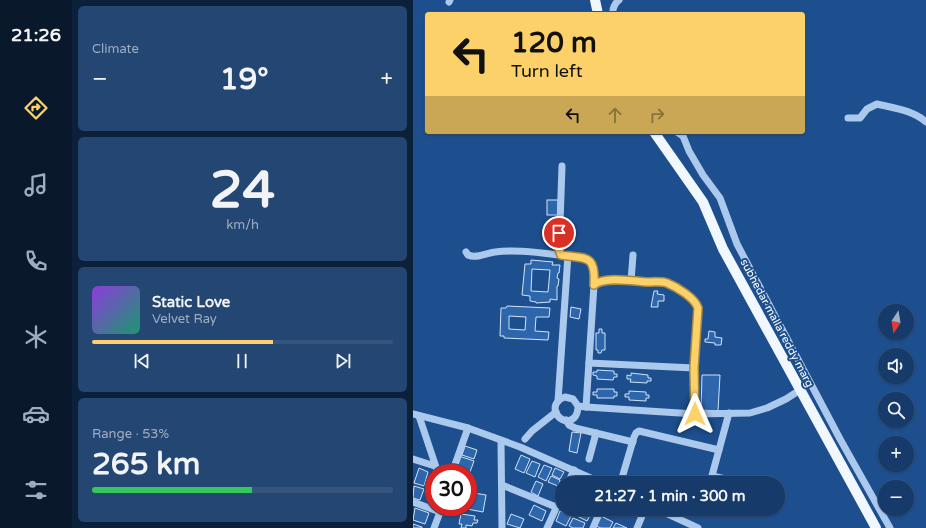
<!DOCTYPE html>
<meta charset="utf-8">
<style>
:root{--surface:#163b6a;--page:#234672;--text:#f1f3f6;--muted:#9eadc1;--line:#35557e;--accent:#fcd16a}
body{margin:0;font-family:"Varela Round",sans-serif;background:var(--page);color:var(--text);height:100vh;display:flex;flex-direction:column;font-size:15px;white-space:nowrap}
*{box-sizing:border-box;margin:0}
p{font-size:13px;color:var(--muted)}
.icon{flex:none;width:22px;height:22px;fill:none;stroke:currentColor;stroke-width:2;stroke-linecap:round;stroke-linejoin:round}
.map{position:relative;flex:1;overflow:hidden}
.panel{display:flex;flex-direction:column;gap:6px;padding:6px;background:#0c203a;width:341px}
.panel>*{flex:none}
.top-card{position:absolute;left:12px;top:12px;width:380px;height:122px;border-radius:4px;box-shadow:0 1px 3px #0004,0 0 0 1px var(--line);background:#fcd16a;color:#111;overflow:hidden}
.needle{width:26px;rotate:192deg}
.buttons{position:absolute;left:465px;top:304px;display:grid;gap:8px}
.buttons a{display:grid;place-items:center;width:36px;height:36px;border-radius:50%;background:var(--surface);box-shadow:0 1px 3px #0004,0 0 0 1px var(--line);font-size:20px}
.speed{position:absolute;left:12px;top:464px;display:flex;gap:8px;font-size:20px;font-weight:700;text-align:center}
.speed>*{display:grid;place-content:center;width:52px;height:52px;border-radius:50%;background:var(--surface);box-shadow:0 1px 3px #0004,0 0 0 1px var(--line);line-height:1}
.speed .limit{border:6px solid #d22;background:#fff;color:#111}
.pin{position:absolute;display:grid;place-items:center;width:34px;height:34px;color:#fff;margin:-17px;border:2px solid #fff;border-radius:50%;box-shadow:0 1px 4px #0007}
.me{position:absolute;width:44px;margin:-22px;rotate:0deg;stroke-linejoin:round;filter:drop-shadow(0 0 3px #0008)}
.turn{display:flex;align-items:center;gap:14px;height:84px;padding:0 20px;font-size:18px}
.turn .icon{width:52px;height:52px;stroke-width:2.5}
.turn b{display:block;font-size:28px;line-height:34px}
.lanes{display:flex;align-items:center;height:38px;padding:0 20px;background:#0003;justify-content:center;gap:20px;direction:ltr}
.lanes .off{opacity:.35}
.big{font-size:30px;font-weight:700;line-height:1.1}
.panel .card{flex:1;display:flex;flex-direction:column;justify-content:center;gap:6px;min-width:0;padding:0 14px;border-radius:6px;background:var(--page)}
.panel .dial{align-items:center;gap:0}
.dial b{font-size:52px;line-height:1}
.song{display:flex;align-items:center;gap:12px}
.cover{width:48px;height:48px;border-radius:6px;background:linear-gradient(135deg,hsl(270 70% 55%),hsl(160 70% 35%))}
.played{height:4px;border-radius:2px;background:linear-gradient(90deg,var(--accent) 60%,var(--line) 60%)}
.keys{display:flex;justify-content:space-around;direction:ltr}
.heat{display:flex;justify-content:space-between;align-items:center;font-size:22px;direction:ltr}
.charge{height:6px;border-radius:3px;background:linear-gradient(90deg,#34c759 53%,var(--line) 0)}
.trip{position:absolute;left:142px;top:476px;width:230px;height:40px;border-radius:20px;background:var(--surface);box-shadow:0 1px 3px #0004,0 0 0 1px var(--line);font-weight:700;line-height:40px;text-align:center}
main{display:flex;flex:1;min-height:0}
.dock{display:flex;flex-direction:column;width:72px;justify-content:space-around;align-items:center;background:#09182a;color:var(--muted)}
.dock .icon{width:28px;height:28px}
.dock .selected{color:var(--accent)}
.dock b{font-size:18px;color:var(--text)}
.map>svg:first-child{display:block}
</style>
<main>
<nav class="dock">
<b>21:26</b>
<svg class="icon selected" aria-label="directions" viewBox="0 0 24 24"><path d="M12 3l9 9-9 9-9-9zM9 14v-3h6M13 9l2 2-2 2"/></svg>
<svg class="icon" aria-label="music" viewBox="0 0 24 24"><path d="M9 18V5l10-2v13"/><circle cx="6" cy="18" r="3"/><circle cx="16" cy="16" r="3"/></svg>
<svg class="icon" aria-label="phone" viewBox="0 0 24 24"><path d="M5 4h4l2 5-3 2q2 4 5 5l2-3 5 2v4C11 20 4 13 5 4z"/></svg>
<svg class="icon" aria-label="climate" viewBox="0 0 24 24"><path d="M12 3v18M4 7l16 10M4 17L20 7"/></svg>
<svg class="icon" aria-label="car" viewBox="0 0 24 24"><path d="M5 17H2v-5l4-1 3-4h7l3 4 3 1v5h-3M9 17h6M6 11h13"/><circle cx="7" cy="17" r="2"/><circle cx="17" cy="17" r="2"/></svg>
<svg class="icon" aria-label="filters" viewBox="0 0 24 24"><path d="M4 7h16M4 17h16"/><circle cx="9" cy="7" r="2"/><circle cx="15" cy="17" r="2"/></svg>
</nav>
<section class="panel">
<div class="card"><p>Climate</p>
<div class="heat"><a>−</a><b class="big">19°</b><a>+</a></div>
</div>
<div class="card dial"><b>24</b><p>km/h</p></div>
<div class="card">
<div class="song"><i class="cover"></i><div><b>Static Love</b><p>Velvet Ray</p></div></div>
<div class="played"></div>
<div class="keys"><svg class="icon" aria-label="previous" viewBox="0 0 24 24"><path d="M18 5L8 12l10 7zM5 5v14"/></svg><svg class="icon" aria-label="pause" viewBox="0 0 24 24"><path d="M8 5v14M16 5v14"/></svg><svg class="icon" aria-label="next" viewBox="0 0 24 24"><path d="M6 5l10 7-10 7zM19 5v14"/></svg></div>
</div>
<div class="card"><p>Range · 53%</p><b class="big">265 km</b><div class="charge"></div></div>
</section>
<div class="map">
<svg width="513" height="528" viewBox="0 0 513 528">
<rect width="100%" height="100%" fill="#1d4f8e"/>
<!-- building -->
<g fill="#2d66ab" stroke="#d1e3f9" fill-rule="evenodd">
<rect x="134" y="200" width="11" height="15"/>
<path d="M118 260 140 262 139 265H147L146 273H145L144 278 146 279 145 286H144V300L137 299V302L123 303V302L117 301V296L109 295 112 264H118ZM119 269 137 270 135 292 118 291Z"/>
<path d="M241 291H245L244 294 251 295V301H245V307H238Z"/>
<path d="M94 306 137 308 136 317H123L122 331 136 332 135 340 91 338V336H87L88 308H93ZM96 316 113 317 112 330 96 329Z"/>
<path d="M158 307 168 309 166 319 157 317Z"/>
<path d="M186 329H189V333H192V350H189L188 353H185V350H183V333H186Z"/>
<path d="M296 331 302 332V337L309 338 308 345H302V343L292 342V339H295Z"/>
<path d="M184 370 201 371V374H204V377H201L200 380 184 379V376L180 375V372H184Z"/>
<path d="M218 373 235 375V378H238V381H234V383L217 382 218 379H214V375L218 376Z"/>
<path d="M289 375H307L305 411 288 410Z"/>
<path d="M184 389H201V392H204V396H201V398H184V395H180V392H184Z"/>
<path d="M216 391 233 392V395H236V398H233V401L216 400V397H212V394H216Z"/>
<path d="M159 432 168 433 164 453 156 451Z"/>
<path d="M52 446 64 450 61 459 49 455Z"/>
<path d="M108 455 117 459 111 473 102 469Z"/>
<path d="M46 456 61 461 57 472 43 467Z"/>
<path d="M119 461 127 464 122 477 113 473Z"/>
<path d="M131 465 139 468 133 481 125 477Z"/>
<path d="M6 468 15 472 11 486 1 483Z"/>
<path d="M142 468 151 472 147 479 139 475Z"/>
<path d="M138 476 147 480 145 486 135 482Z"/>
<path d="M161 478 172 483H158Z"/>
<path d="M123 481 130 484 125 496 118 492Z"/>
<path d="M1 486 11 489 7 500 0 498Z"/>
<path d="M55 492 73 495 70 512 43 507H55Z"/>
<path d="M121 505 133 511 129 521 116 515Z"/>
<path d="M149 505V509H162L159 515 147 509Z"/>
<path d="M2 508 16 513 12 524 0 520Z"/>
<path d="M164 509H173L179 512 174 521 162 515Z"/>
<path d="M147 511 158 516 153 526 143 521Z"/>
<path d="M48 514 62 516 61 520H65L64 523H60L59 526 53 525V528H48L49 524H46Z"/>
<path d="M98 514 111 519 107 528 94 524Z"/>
<path d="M188 516 200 522 197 528H188L183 526Z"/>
<path d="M160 518 172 523 170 528H160L156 526Z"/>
<path d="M203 523 214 528H200Z"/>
<path d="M0 524 9 527V528H0Z"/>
</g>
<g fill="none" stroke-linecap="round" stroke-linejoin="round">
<!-- minor -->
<g stroke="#abc9ed" stroke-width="7">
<path d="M36 2 37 0"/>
<path d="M200 14C199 9 202 3 206 0"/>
<path d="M435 118H447L454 109 464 104C480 108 500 110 513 122"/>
<path d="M264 132 270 136 276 151 290 175 307 198 324 244 427 439 477 528"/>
<path d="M149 166 146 252 147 255C172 259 183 253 181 285"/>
<path d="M53 252 55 255C63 259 73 253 82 252 104 249 126 253 147 255"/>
<path d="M218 281 220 255"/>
<path d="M176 363 281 368"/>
<path d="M145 401 155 255"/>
<path d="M165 406C165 410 165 414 161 418 148 429 131 404 152 397L160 399 165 406 173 407 282 414 337 413 354 408 373 399 387 390"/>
<path d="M173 407 181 285C191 276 220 281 233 282 239 282 248 281 254 283 264 287 282 298 285 308L281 368 282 414"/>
<path d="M0 414 55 428 107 447 189 483"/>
<path d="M6 416 25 473"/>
<path d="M153 420 156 425 162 428 220 442"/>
<path d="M112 439 119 431 143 412"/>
<path d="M88 441 89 528"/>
<path d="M0 459 22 466"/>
<path d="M176 459 183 433"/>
<path d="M39 473 55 428"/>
<path d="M299 476 331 483"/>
<path d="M209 478 221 437 223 433 226 431 306 450"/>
<path d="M155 483 161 470"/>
<path d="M297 483 316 413"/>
<path d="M89 485 143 507"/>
<path d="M0 502 27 512"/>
<path d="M244 509 285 528"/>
<path d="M21 528 29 507"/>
<path d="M134 528 149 495"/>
<path d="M180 528 188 509"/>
<path d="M224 528 232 509"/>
</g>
<!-- major -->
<g stroke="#f1f7ff" stroke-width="10">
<path d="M182 0 185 14"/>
<path d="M241 132 290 202 310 249 463 528"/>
</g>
</g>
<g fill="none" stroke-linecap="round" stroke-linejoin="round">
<defs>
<path id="route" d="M146 233 145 247 148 255C172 259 183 253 181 285 191 276 220 281 233 282 239 282 248 281 254 283 264 287 282 298 285 308L281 368 282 414"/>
</defs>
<!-- route casing -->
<use href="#route" stroke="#a48845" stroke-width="10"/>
<!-- route -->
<use href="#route" stroke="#fcd16a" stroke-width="7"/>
</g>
<g text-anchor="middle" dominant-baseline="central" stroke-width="4" stroke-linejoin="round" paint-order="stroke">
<!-- street labels -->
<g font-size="11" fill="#fff" stroke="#1d4f8e">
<text transform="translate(364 323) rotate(62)">subhedar malla reddy marg</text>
</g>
</g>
</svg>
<div class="buttons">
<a><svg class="needle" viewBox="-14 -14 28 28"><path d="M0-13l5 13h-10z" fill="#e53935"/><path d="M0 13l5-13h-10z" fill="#9eadc1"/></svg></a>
<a><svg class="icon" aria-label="sound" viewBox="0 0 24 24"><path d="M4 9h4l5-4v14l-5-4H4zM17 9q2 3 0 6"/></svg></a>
<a><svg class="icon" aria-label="search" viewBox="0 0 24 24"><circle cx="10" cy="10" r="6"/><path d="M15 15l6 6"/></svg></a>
<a>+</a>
<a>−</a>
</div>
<div class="speed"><div class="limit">30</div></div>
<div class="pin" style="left:146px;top:233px;background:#d93025"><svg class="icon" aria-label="arrive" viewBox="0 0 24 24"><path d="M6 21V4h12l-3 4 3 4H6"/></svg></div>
<svg class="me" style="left:282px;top:414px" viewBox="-20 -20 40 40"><path d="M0-17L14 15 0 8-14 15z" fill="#fcd16a" stroke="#fff" stroke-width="4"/></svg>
<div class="trip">21:27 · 1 min · 300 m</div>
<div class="top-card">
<div class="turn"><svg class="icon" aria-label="left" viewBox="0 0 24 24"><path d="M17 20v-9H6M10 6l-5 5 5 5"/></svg><div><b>120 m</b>Turn left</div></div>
<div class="lanes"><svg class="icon" aria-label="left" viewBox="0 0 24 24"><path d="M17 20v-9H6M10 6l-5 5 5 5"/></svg><svg class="icon off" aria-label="ahead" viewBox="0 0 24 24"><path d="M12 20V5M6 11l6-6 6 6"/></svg><svg class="icon off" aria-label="right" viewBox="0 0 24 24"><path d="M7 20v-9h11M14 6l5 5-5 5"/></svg></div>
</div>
</div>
</main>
